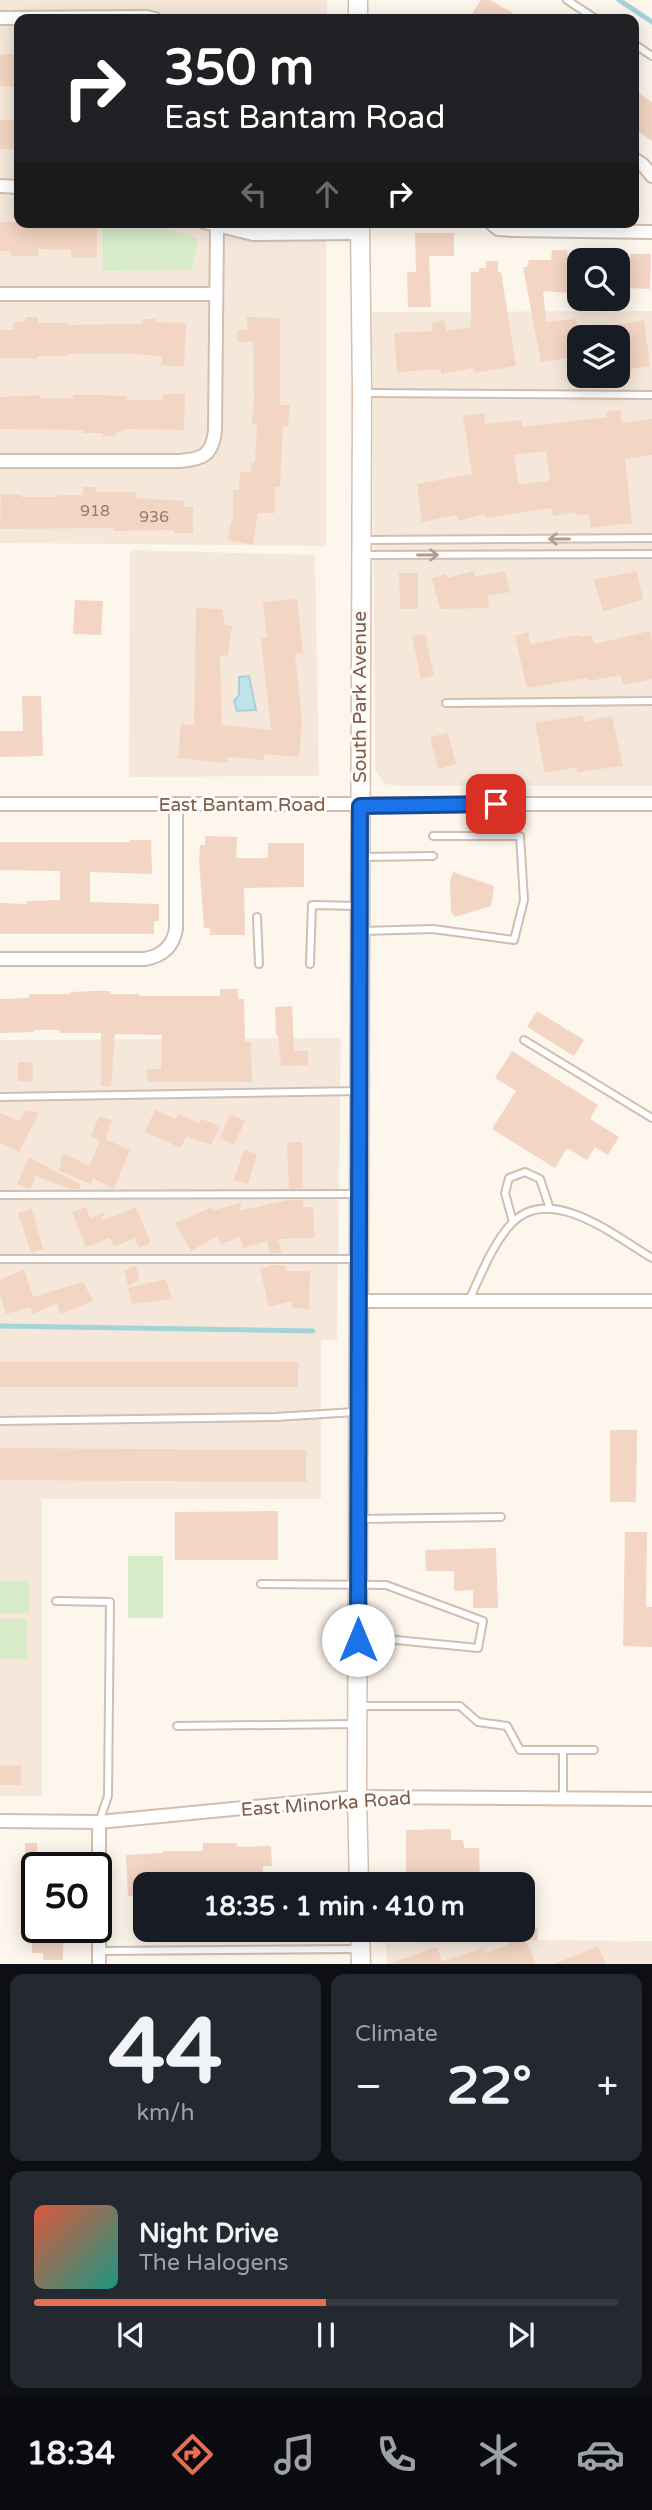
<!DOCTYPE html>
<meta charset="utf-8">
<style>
:root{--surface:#171b24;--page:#242831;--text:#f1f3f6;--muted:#9ea1a6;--line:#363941;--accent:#e76f51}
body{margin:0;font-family:"Varela Round",sans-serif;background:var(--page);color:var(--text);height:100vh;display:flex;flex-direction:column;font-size:26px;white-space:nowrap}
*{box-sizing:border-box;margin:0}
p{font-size:23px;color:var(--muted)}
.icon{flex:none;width:38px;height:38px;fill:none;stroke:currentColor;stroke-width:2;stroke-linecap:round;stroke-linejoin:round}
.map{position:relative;height:1964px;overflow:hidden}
.sheet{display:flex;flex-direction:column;gap:10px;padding:10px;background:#0d0f14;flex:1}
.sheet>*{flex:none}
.top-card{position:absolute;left:14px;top:14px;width:625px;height:214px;border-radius:14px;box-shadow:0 4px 18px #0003;background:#202124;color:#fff;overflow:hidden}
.tools{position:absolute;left:567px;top:248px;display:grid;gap:14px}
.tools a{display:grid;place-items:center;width:63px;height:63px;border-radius:14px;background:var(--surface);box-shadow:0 4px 18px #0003;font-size:35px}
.speed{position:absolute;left:21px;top:1852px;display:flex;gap:14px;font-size:35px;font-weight:700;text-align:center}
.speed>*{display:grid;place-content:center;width:91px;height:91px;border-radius:50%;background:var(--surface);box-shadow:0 4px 18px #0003;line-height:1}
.speed .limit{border:4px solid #111;border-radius:10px;background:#fff;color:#111}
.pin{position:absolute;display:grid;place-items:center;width:60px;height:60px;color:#fff;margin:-30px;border-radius:14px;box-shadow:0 4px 10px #0006}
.me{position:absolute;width:77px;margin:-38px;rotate:0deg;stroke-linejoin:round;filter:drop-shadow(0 0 5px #0008)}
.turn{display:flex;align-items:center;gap:24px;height:147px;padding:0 35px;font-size:32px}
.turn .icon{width:91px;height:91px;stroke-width:2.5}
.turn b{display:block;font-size:49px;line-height:60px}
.lanes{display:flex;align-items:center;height:66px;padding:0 35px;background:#0003;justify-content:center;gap:35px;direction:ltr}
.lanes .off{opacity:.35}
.big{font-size:52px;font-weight:700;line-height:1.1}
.sheet .card{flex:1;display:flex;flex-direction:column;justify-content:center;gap:10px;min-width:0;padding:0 24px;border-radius:14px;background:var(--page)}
.sheet .dial{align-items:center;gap:0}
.dial b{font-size:91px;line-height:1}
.song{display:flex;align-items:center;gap:21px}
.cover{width:84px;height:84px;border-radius:10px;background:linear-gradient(135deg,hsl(10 70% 55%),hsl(170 70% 35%))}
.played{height:7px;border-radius:4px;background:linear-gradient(90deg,var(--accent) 50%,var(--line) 50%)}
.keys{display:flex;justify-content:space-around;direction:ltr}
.heat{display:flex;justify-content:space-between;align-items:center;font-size:38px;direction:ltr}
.sheet .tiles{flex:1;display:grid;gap:10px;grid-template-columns:1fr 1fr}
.card:last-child{grid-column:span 2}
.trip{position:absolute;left:133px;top:1872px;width:402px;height:70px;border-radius:14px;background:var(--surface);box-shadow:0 4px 18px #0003;font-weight:700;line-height:70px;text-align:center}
.menu{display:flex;height:112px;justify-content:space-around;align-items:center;background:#090b0e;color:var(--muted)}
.menu .icon{width:49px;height:49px}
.menu .selected{color:var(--accent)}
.menu b{font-size:32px;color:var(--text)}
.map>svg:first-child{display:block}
</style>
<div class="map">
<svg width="652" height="1964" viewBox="0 0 652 1964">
<rect width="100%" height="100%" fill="#fdf6ec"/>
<!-- residential -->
<g fill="#f5e8da" fill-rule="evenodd">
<path d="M0 0H327V19H19V222H326V546L0 543Z"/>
<path d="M652 311V786H400L384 784 375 770 372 312ZM579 338H618V376H579Z"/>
<path d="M130 550 315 555 319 776 129 777Z"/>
<path d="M341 1038 337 1340H321V1499H42V1796H0V1040Z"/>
<path d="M508 1940 652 1941V1964H387L386 1943Z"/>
</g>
<!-- green -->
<g fill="#d8ecc9">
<path d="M102 222H146L198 239 192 270 103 271Z"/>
<rect x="128" y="1556" width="35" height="62"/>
<rect x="0" y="1581" width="29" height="32"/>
<rect x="0" y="1619" width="27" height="40"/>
</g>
<!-- water -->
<path fill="#bfe3e8" stroke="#a5d3da" stroke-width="2" d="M249 676 256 710 237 711 234 701 239 695V677Z"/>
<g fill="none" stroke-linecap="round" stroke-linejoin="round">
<!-- stream -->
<g stroke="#a5d3da" stroke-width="5">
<path d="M619 0 652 22"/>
<path d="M0 1326 313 1331"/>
</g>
</g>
<!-- building -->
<g fill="#f3d5c3" fill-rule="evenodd">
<path d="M481 0H490L523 19H469Z"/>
<path d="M0 54H19V87L0 86Z"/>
<path d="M634 90 652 102V141L634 129Z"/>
<rect x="0" y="120" width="19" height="29"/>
<path d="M0 222H97V258H71V250L38 249V256H11V251H0Z"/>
<path d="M415 233H454V256H429L431 307H408L407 272H416Z"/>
<path d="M552 250H567L572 293 543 291 546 322 576 319 579 356 541 362 523 267H527L529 260H551Z"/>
<path d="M630 254H651L650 289 629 288Z"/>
<path d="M486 261H498V272H501L516 366 474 373 473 368 441 374V369L397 372 394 333 433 331 432 323 444 320 446 331 471 327V272H479V268H486Z"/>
<path d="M25 317H38V323H67V325L143 324V319H156V322L186 323 184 367 161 365 162 356 133 354H67V356H38V359L0 358V330H14V322H25Z"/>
<path d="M247 317 280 318V405H290L288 426H283L280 487H275V513H258L253 545 227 540 231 522H233V490H239L240 472 251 473V462L255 463 257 425 252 424 254 396 253 342H238V330H247Z"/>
<path d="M644 320 650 366 618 371V338H583L582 331Z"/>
<path d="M163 394H185L184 430 127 429 116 432 115 436H103V433H83V430L0 429V397L40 395V398H73V395H94L127 396V400H162Z"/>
<path d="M620 410 622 423 652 419V455L625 459 632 523 591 528 588 514 577 516 576 512 553 516 552 508 485 518V514L458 521 456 515 422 522 417 484 472 474 463 416 484 413 485 424 521 420 522 427 607 417 606 412ZM546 451 550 479 548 481 519 485 514 455Z"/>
<path d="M83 487H96V492H136V498L184 501V507H193V533H174V530L113 531V528L0 529 1 494 21 495V497H58V495H83Z"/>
<path d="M474 571 475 577 505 571 510 592 487 596 489 608 440 609 432 578 446 574 447 578Z"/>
<path d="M637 571 643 600 603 611 594 580Z"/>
<path d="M399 573H418V609H400Z"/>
<path d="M297 599 303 653 295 654 302 721 299 757 264 754V760L228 757V763L178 758 181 724 194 725 196 608 222 609 225 624 232 626 228 655 220 656 222 725 271 730 261 639 267 638 263 602Z"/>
<path d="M75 600 103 601 101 635 73 634Z"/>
<path d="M650 631 652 641V679L623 685 621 675 588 681 587 678 527 688 515 636 528 632 530 644 580 635V637L592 635 594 644Z"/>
<path d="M425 634 434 676 421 679 412 636Z"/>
<path d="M22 696H41L43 756 0 757V731H23Z"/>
<path d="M583 715 584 722 612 716 623 766 577 772V767L545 773 535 723Z"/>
<path d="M448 733 456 764 438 769 430 737Z"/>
<path d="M205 836 237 837 236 858H268V843H304V887L244 888 245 935H210V928H204L199 859 200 845H205Z"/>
<path d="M130 840H151L152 874 90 872V902L159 904V921H154V934H0V903L27 904V901L60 900V871L0 870V842H130Z"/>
<path d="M453 872 494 886 491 906 455 917 451 911 450 882Z"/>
<path d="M220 989H238V999H244L245 1042H251L252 1082H147V1069H161L162 1035 115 1034 111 1086H101V1033H60V1030H34V1032L0 1033V999L29 998V994H71V992L94 991H110V994H139V996H220Z"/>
<path d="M292 1006 294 1051H308V1065L281 1066 278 1035H276L275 1007Z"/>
<path d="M537 1011 584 1040 574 1056 527 1027Z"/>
<path d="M512 1051 598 1105 590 1119 619 1137 608 1155 595 1147 587 1160 567 1148 555 1168 492 1129 516 1091 495 1078Z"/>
<path d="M18 1062H33V1082L18 1081Z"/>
<path d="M25 1110 39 1113 19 1152 0 1143V1113L20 1121Z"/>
<path d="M155 1110 176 1119 178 1114 199 1123 201 1119 220 1126 211 1145 186 1136 181 1148 145 1132Z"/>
<path d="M230 1114 245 1121 234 1145 220 1138Z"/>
<path d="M99 1116 112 1120 105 1139 130 1150 114 1189 93 1178 91 1184 59 1171 63 1153 89 1166 100 1141 91 1137Z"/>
<path d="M287 1142H302L303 1188 289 1189Z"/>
<path d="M244 1150 257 1154 248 1184 234 1180Z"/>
<path d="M29 1157 81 1185 79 1189H69L36 1176 30 1189 17 1184Z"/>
<path d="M287 1200H303V1207H313L314 1238 278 1239 282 1253H270L267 1241 243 1248 240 1237 221 1244 217 1236 191 1251 175 1223 212 1207 214 1210 242 1203 239 1211Z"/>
<path d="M86 1207 90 1218 105 1212 101 1221 136 1207 151 1243 139 1248 135 1238 114 1247 110 1238 86 1247 72 1212Z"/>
<path d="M32 1209 43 1249 31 1253 18 1213Z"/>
<path d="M273 1265H285L287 1271H310L309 1309 292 1308V1301L269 1307 260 1269Z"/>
<path d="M136 1266 139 1280 128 1286 124 1270Z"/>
<path d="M24 1269 33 1297 83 1282 93 1301 60 1314 57 1303 33 1314 30 1307 6 1314 0 1294V1280Z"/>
<path d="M166 1279 172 1299 132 1304 128 1288Z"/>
<rect x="0" y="1362" width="298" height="25"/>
<path d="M610 1430H637L636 1502H610Z"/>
<path d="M0 1448 306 1450V1482L0 1480Z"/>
<path d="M278 1511V1560H175V1512Z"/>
<path d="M625 1532H647L646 1607H652V1647L623 1646Z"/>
<path d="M496 1548 498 1608H473V1590L454 1591V1571H426L425 1550Z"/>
<path d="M21 1765V1785H0V1766Z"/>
<path d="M451 1829V1840H463L464 1848H479L480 1885H455V1876L406 1877V1830Z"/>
<path d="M25 1843H37V1855L90 1856V1867H37V1883H25Z"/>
<path d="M203 1843H237V1847L271 1846 272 1866H263V1876H237V1880H225V1885L154 1883V1885H145V1895L128 1896 126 1855 163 1853V1851H203Z"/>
<path d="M523 1927 538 1928 537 1940H526L536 1964H394L393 1962 437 1947 442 1961 484 1948 485 1953 508 1945V1930H522L523 1933Z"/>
<path d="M32 1930H63V1960H43V1953H32Z"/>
<path d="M598 1946 606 1964H554Z"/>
</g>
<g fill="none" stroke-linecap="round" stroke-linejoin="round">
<defs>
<g id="lane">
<path d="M567 0 596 19"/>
<path d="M634 44 652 56"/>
<path d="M364 393 652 395"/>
<path d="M363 540 652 538"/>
<path d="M362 555 652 554"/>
<path d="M446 703 652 701"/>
<path d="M362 857 433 856"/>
<path d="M257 917 259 964"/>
<path d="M362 931 433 929 514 940 524 900 520 836H433"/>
<path d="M310 964 312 905 358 906"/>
<path d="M524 1040 652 1118"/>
<path d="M0 1097 359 1091"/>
<path d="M0 1195 359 1194"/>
<path d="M513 1222 505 1193 509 1178 525 1172 540 1179 550 1209"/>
<path d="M0 1259H357"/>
<path d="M469 1300C481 1275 492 1245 511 1224 550 1182 616 1237 652 1258"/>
<path d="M0 1421 275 1417 355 1412"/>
<path d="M360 1519 501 1517"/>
<path d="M261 1584 386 1585 483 1621 478 1648 386 1639 361 1640"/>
<path d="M56 1601 110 1602 108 1796 99 1822"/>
<path d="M361 1706H460L478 1722 507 1726 520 1750H563V1799"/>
<path d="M177 1726 356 1724"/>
<path d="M563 1750H594"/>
<path d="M100 1951 358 1949"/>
</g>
<g id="street">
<path d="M0 18 147 17 155 19"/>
<path d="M634 159 643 165 652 176"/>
<path d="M0 186 19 187"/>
<path d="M204 222 253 234 360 233"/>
<path d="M490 222 498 229 513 230 652 232"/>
<path d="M0 294H216"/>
<path d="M0 461H180C202 459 212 456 215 431L217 226"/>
<path d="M0 804H652"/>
<path d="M0 959H145C162 956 173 947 176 929V805"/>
<path d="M358 1301H652"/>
<path d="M0 1821 99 1822 357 1797 652 1799"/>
<path d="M99 1964V1822"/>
</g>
<g id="secondary">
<path d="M358 0V19"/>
<path d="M359 1885 357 1797 362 393 360 222"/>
<path d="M360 1930 361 1964"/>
</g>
</defs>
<!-- lane casing -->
<use href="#lane" stroke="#d1beb0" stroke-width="10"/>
<!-- street casing -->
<use href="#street" stroke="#d1beb0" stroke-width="16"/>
<!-- secondary casing -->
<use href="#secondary" stroke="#d6c0b0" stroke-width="21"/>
<!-- lane -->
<use href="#lane" stroke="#fff" stroke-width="6"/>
<!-- street -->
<use href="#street" stroke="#fff" stroke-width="12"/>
<!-- secondary -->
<use href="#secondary" stroke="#fff" stroke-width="18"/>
</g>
<!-- one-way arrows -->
<defs><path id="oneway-shaft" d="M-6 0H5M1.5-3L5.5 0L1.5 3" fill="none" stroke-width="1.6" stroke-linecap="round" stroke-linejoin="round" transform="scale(1.75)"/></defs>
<g stroke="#af9d94">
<use href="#oneway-shaft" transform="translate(559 539) rotate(180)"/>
<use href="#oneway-shaft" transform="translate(428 555)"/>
</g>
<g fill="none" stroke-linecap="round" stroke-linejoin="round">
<defs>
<path id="route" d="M358 1640 360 806 496 804"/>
</defs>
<!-- route casing -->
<use href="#route" stroke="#114b97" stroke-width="18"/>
<!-- route -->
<use href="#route" stroke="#1a73e8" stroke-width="12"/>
</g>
<g text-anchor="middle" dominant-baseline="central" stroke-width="6" stroke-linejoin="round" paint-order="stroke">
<!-- number labels -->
<g font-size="16" fill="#987a6a">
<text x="95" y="511">918</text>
<text x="154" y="517">936</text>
</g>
<!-- street labels -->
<g font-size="19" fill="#7a5c4d" stroke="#fffaf3">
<text transform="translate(360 697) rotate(-90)">South Park Avenue</text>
<text x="242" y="805">East Bantam Road</text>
<text transform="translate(326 1804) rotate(-4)">East Minorka Road</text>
</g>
</g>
</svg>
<div class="tools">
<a><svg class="icon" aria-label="search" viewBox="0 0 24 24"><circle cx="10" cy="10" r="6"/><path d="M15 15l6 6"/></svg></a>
<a><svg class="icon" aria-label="layers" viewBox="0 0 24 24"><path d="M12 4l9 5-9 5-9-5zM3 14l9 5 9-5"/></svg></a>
</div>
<div class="speed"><div class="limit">50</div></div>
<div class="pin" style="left:496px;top:804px;background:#d93025"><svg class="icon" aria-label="arrive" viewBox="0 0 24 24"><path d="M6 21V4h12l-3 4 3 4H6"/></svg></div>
<svg class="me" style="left:358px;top:1640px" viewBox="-20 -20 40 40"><circle r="19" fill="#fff"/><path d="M0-13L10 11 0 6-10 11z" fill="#1a73e8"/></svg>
<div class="trip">18:35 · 1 min · 410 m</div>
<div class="top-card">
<div class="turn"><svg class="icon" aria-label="right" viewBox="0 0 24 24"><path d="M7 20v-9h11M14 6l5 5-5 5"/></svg><div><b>350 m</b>East Bantam Road</div></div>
<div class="lanes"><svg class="icon off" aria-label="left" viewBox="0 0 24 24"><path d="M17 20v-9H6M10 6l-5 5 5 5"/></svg><svg class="icon off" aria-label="ahead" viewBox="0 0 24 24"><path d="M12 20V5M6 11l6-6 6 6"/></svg><svg class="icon" aria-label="right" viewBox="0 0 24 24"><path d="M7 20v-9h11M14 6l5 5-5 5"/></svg></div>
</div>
</div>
<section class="sheet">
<div class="tiles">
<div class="card dial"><b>44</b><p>km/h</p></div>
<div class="card"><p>Climate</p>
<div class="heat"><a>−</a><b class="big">22°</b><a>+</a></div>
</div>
<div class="card">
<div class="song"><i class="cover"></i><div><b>Night Drive</b><p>The Halogens</p></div></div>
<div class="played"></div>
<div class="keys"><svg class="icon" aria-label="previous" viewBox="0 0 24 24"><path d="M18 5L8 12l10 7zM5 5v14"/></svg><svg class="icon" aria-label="pause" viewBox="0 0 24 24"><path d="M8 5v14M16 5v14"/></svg><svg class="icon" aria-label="next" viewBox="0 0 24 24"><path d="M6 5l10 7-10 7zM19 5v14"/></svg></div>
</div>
</div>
</section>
<nav class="menu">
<b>18:34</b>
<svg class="icon selected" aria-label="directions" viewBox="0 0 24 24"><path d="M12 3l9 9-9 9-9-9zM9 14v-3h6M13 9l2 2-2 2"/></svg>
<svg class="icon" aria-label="music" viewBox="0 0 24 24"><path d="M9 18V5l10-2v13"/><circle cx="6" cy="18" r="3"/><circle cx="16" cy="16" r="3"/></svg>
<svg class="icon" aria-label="phone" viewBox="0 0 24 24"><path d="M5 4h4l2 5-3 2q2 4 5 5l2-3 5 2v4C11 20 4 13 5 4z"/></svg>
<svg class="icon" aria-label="climate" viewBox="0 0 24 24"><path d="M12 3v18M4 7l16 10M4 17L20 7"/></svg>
<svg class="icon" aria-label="car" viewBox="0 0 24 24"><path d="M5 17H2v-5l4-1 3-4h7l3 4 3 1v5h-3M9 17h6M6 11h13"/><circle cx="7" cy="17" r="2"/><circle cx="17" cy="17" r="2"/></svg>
</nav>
